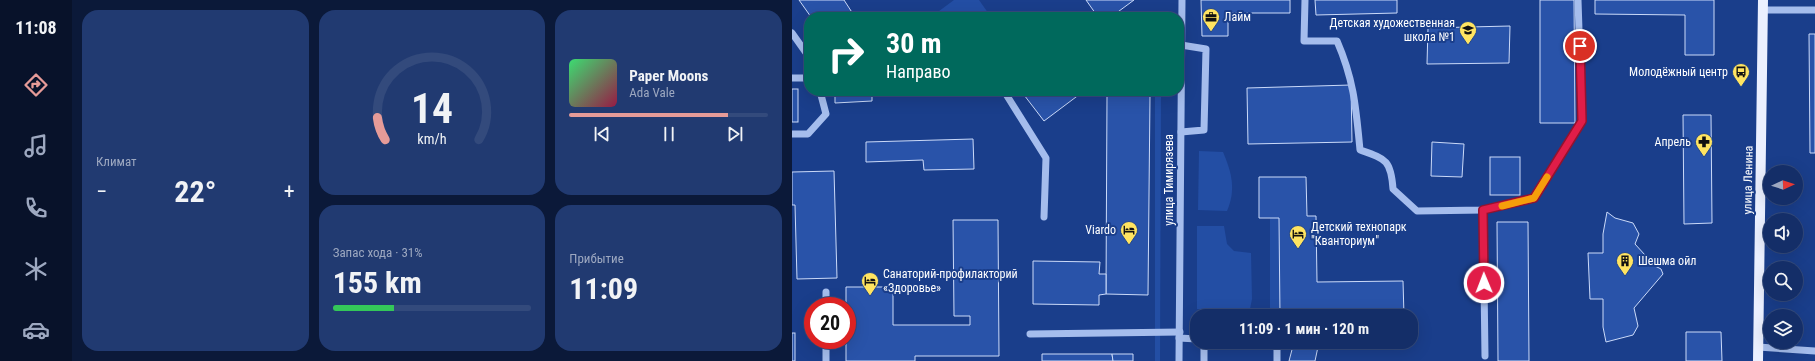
<!DOCTYPE html>
<html lang="ru">
<meta charset="utf-8">
<style>
:root{--surface:#142e68;--page:#213a71;--text:#f1f3f6;--muted:#9da8c0;--line:#334a7c;--accent:#e69b98}
body{margin:0;font-family:"Roboto Condensed",sans-serif;background:var(--page);color:var(--text);height:100vh;display:flex;flex-direction:column;font-size:15px;white-space:nowrap}
*{box-sizing:border-box;margin:0}
p{font-size:13px;color:var(--muted)}
.icon{flex:none;width:22px;height:22px;fill:none;stroke:currentColor;stroke-width:2;stroke-linecap:round;stroke-linejoin:round}
.map{position:relative;flex:1;overflow:hidden}
.details{display:flex;flex-direction:column;gap:10px;padding:10px;background:#0b1939;width:720px}
.details>*{flex:none}
.hud{position:absolute;left:12px;top:12px;width:380px;height:84px;border-radius:16px;box-shadow:0 4px 16px #0002,0 0 0 1px var(--line);background:#00695c;color:#fff;overflow:hidden}
.needle{width:26px;rotate:87deg}
.fabs{position:absolute;left:971px;top:165px;display:grid;gap:8px}
.fabs a{display:grid;place-items:center;width:40px;height:40px;border-radius:50%;background:var(--surface);box-shadow:0 4px 16px #0002,0 0 0 1px var(--line);font-size:20px}
.speed{position:absolute;left:12px;top:297px;display:flex;gap:8px;font-size:20px;font-weight:700;text-align:center}
.speed>*{display:grid;place-content:center;width:52px;height:52px;border-radius:50%;background:var(--surface);box-shadow:0 4px 16px #0002,0 0 0 1px var(--line);line-height:1}
.speed .limit{border:6px solid #d22;background:#fff;color:#111}
.pin{position:absolute;display:grid;place-items:center;width:34px;height:34px;color:#fff;margin:-17px;border:2px solid #fff;border-radius:50%;box-shadow:0 1px 4px #0007}
.me{position:absolute;width:44px;margin:-22px;rotate:359deg;stroke-linejoin:round;filter:drop-shadow(0 0 3px #0008)}
.turn{display:flex;align-items:center;gap:14px;height:84px;padding:0 16px;font-size:18px}
.turn .icon{width:52px;height:52px;stroke-width:2.5}
.turn b{display:block;font-size:28px;line-height:34px}
.big{font-size:30px;font-weight:700;line-height:1.1}
.details .card{flex:1;display:flex;flex-direction:column;justify-content:center;gap:6px;min-width:0;padding:0 14px;border-radius:16px;background:var(--page)}
.details .dial{align-items:center;gap:0}
.dial svg{height:104px;overflow:visible;fill:none;stroke:var(--line);stroke-width:7;stroke-linecap:round;text-anchor:middle}
.dial text{fill:var(--text);stroke:none}
.song{display:flex;align-items:center;gap:12px}
.cover{width:48px;height:48px;border-radius:6px;background:linear-gradient(135deg,hsl(140 70% 55%),hsl(340 70% 35%))}
.played{height:4px;border-radius:2px;background:linear-gradient(90deg,var(--accent) 80%,var(--line) 80%)}
.keys{display:flex;justify-content:space-around;direction:ltr}
.heat{display:flex;justify-content:space-between;align-items:center;font-size:22px;direction:ltr}
.charge{height:6px;border-radius:3px;background:linear-gradient(90deg,#34c759 31%,var(--line) 0)}
.details .tiles{flex:1;display:grid;gap:10px;grid-template-columns:repeat(3,1fr)}
.card:first-child{grid-row:span 2}
.trip{position:absolute;left:398px;top:309px;width:228px;height:40px;border-radius:16px;background:var(--surface);box-shadow:0 4px 16px #0002,0 0 0 1px var(--line);font-weight:700;line-height:40px;text-align:center}
main{display:flex;flex:1;min-height:0}
.tabs{display:flex;flex-direction:column;width:72px;justify-content:space-around;align-items:center;background:#08122a;color:var(--muted)}
.tabs .icon{width:28px;height:28px}
.tabs .on{color:var(--accent)}
.tabs b{font-size:18px;color:var(--text)}
.map>svg:first-child{display:block}
</style>
<main>
<nav class="tabs">
<b>11:08</b>
<svg class="icon on" aria-label="directions" viewBox="0 0 24 24"><path d="M12 3l9 9-9 9-9-9zM9 14v-3h6M13 9l2 2-2 2"/></svg>
<svg class="icon" aria-label="music" viewBox="0 0 24 24"><path d="M9 18V5l10-2v13"/><circle cx="6" cy="18" r="3"/><circle cx="16" cy="16" r="3"/></svg>
<svg class="icon" aria-label="phone" viewBox="0 0 24 24"><path d="M5 4h4l2 5-3 2q2 4 5 5l2-3 5 2v4C11 20 4 13 5 4z"/></svg>
<svg class="icon" aria-label="climate" viewBox="0 0 24 24"><path d="M12 3v18M4 7l16 10M4 17L20 7"/></svg>
<svg class="icon" aria-label="car" viewBox="0 0 24 24"><path d="M5 17H2v-5l4-1 3-4h7l3 4 3 1v5h-3M9 17h6M6 11h13"/><circle cx="7" cy="17" r="2"/><circle cx="17" cy="17" r="2"/></svg>
</nav>
<section class="details">
<div class="tiles">
<div class="card"><p>Климат</p>
<div class="heat"><a>−</a><b class="big">22°</b><a>+</a></div>
</div>
<div class="card dial"><svg viewBox="0 0 100 80">
<path d="M14 69A42 42 0 1 1 86 69"/>
<path d="M14 69A42 42 0 0 1 8 52" stroke="#e69b98"/>
<text x="50" y="56" font-size="32" font-weight="700">14</text>
<text x="50" y="72" font-size="11">km/h</text>
</svg></div>
<div class="card">
<div class="song"><i class="cover"></i><div><b>Paper Moons</b><p>Ada Vale</p></div></div>
<div class="played"></div>
<div class="keys"><svg class="icon" aria-label="previous" viewBox="0 0 24 24"><path d="M18 5L8 12l10 7zM5 5v14"/></svg><svg class="icon" aria-label="pause" viewBox="0 0 24 24"><path d="M8 5v14M16 5v14"/></svg><svg class="icon" aria-label="next" viewBox="0 0 24 24"><path d="M6 5l10 7-10 7zM19 5v14"/></svg></div>
</div>
<div class="card"><p>Запас хода · 31%</p><b class="big">155 km</b><div class="charge"></div></div>
<div class="card"><p>Прибытие</p><b class="big">11:09</b></div>
</div>
</section>
<div class="map">
<svg width="1023" height="361" viewBox="0 0 1023 361">
<rect width="100%" height="100%" fill="#1a3e8b"/>
<!-- green -->
<g fill="#234ea4">
<path d="M162 0H187L199 17H139Z"/>
<path d="M363 91H369L368 361H363Z"/>
<path d="M407 151 431 152C440 173 444 190 435 211L406 210Z"/>
<path d="M478 218H487L488 316H482L478 311Z"/>
<path d="M405 226H432L435 244 442 251 459 253 460 299 458 309 449 313 405 309Z"/>
</g>
<!-- building -->
<g fill="#2953a9" stroke="#cbdaf9">
<path d="M7 0H52L63 17H19Z"/>
<path d="M294 0H342L319 17H306Z"/>
<path d="M409 0H498V13H436V36H410Z"/>
<path d="M523 0H605V13L524 15Z"/>
<path d="M748 0H782L783 123H748Z"/>
<path d="M803 0H922V55H893V15L803 14Z"/>
<path d="M718 26 717 63 635 64 636 28Z"/>
<path d="M1017 34H1023V153H1018Z"/>
<path d="M559 85 560 142 456 144 455 88Z"/>
<rect x="0" y="89" width="6" height="33"/>
<path d="M43 91H80V101L43 103Z"/>
<path d="M229 91H292L252 121Z"/>
<path d="M317 91H355L358 95H319Z"/>
<path d="M315 95H358L356 295 314 294Z"/>
<path d="M891 115H919L920 223 892 224Z"/>
<path d="M181 139 182 169 132 170 131 160 74 162V142Z"/>
<path d="M640 142 672 144 670 177 639 176Z"/>
<rect x="698" y="157" width="30" height="38"/>
<path d="M42 171 45 278 5 279 3 205H0V172Z"/>
<path d="M467 177H514L515 216H524L525 282 611 281 612 316H488L487 218H467Z"/>
<path d="M815 212 823 218 841 223 847 234 843 244 863 266 869 269 871 274 842 308 846 326 841 335 814 342 811 327V299H798L796 253H811V234Z"/>
<path d="M161 220H206L207 356H123V361H54V287H101V325H178V316H162Z"/>
<path d="M705 222H736L737 361H706Z"/>
<path d="M241 261 308 262 307 274H314V294L307 295V305L241 304Z"/>
<path d="M894 332H929L930 361H894Z"/>
<rect x="0" y="333" width="3" height="28"/>
<path d="M502 342H527L523 361H497Z"/>
<path d="M250 354H320L321 361H250Z"/>
<path d="M320 354H341V361H321Z"/>
</g>
<g fill="none" stroke-linecap="round" stroke-linejoin="round">
<!-- minor -->
<g stroke="#a5bded" stroke-width="7">
<path d="M513 0 512 41H545C562 80 564 108 568 150 594 159 599 160 601 189L625 211 691 210 742 198 790 121 786 0"/>
<path d="M970 10H1023"/>
<path d="M0 33 17 57"/>
<path d="M0 78H17"/>
<path d="M212 91 254 158 252 217"/>
<path d="M389 132 412 130 414 49 389 45"/>
<path d="M0 134H16L34 114 28 91"/>
<path d="M691 210 693 356"/>
<path d="M34 306V292"/>
<path d="M238 334 388 332"/>
<path d="M387 338 405 339"/>
<path d="M412 342V361"/>
<path d="M436 342 485 347V361"/>
<path d="M966 347 1023 351"/>
<path d="M34 361V340"/>
<path d="M387 361 390 0"/>
</g>
<!-- major -->
<path stroke="#ebf0ff" stroke-width="10" d="M966 361 971 0"/>
</g>
<g fill="none" stroke-linecap="round" stroke-linejoin="round">
<defs>
<path id="route" d="M692 283 691 210 742 198 790 121 788 46"/>
</defs>
<!-- route casing -->
<use href="#route" stroke="#92132f" stroke-width="10"/>
<!-- route -->
<use href="#route" stroke="#e11d48" stroke-width="7"/>
<!-- slow -->
<path stroke="#f59e0b" stroke-width="7" d="M710 206 742 198 755 177"/>
</g>
<!-- icons -->
<defs>
<symbol id="office-pin" viewBox="-11 -11 22 30"><path d="M0 17L-7.5 6A9.5 9.5 0 1 1 7.5 6Z" fill="#ffe461" stroke="#1a3e8b"/><path d="M-6-3h4V-5.5h4V-3h4V5H-6ZM-1-4.5V-3h2v-1.5ZM-6 0V1H6V0Z" fill="#111"/></symbol>
<symbol id="school-pin" viewBox="-11 -11 22 30"><path d="M0 17L-7.5 6A9.5 9.5 0 1 1 7.5 6Z" fill="#ffe461" stroke="#1a3e8b"/><path d="M0-5L7-2L0 1L-7-2ZM-4 1L0 2.5L4 1V4Q0 6-4 4Z" fill="#111"/></symbol>
<symbol id="bus-pin" viewBox="-11 -11 22 30"><path d="M0 17L-7.5 6A9.5 9.5 0 1 1 7.5 6Z" fill="#ffe461" stroke="#1a3e8b"/><path d="M-5-6H5V4H4V6H2V4H-2V6H-4V4H-5ZM-3.5-4V0h7V-4ZM-3.5 1.2v1.5H-2V1.2ZM2 1.2v1.5H3.5V1.2Z" fill="#111"/></symbol>
<symbol id="pharmacy-pin" viewBox="-11 -11 22 30"><path d="M0 17L-7.5 6A9.5 9.5 0 1 1 7.5 6Z" fill="#ffe461" stroke="#1a3e8b"/><path d="M-2-6h4v4h4v4h-4v4h-4v-4h-4v-4h4Z" fill="#111"/></symbol>
<symbol id="hotel-pin" viewBox="-11 -11 22 30"><path d="M0 17L-7.5 6A9.5 9.5 0 1 1 7.5 6Z" fill="#ffe461" stroke="#1a3e8b"/><path d="M-6-4.5h1.5V1H6V5H4.5V3h-9V5H-6ZM-4 0a1.8 1.8 0 1 1 3.6 0ZM.5 0V-2.5h3Q6-2.5 6 0Z" fill="#111"/></symbol>
<symbol id="building-pin" viewBox="-11 -11 22 30"><path d="M0 17L-7.5 6A9.5 9.5 0 1 1 7.5 6Z" fill="#ffe461" stroke="#1a3e8b"/><path d="M-4-6H4V6H1V3H-1V6H-4ZM-2.5-4.3h1.7v1.8h-1.7ZM.8-4.3h1.7v1.8H.8ZM-2.5-1h1.7V.8h-1.7ZM.8-1h1.7V.8H.8Z" fill="#111"/></symbol>
</defs>
<g fill-rule="evenodd">
<use href="#office-pin" x="409" y="7" width="20" height="27"/>
<use href="#school-pin" x="666" y="20" width="20" height="27"/>
<use href="#bus-pin" x="939" y="62" width="20" height="27"/>
<use href="#pharmacy-pin" x="902" y="132" width="20" height="27"/>
<use href="#hotel-pin" x="327" y="220" width="20" height="27"/>
<use href="#hotel-pin" x="496" y="224" width="20" height="27"/>
<use href="#building-pin" x="823" y="251" width="20" height="27"/>
<use href="#hotel-pin" x="68" y="271" width="20" height="27"/>
</g>
<g text-anchor="middle" dominant-baseline="central" stroke-width="4" stroke-linejoin="round" paint-order="stroke">
<!-- poi labels -->
<g font-size="12" fill="#fff" stroke="#1a3e8b" text-anchor="start">
<text x="432" y="17">Лайм</text>
<text x="663" y="23" text-anchor="end">Детская художественная<tspan x="663" dy="14">школа №1</tspan></text>
<text x="936" y="72" text-anchor="end">Молодёжный центр</text>
<text x="899" y="142" text-anchor="end">Апрель</text>
<text x="519" y="227">Детский технопарк<tspan x="519" dy="14">"Кванториум"</tspan></text>
<text x="324" y="230" text-anchor="end">Viardo</text>
<text x="846" y="261">Шешма ойл</text>
<text x="91" y="274">Санаторий-профилакторий<tspan x="91" dy="14">«Здоровье»</tspan></text>
</g>
<!-- street labels -->
<g font-size="12" fill="#fff" stroke="#1a3e8b">
<text transform="translate(377 180) rotate(-90)">улица Тимирязева</text>
<text transform="translate(956 180) rotate(-89)">улица Ленина</text>
</g>
</g>
</svg>
<div class="fabs">
<a><svg class="needle" viewBox="-14 -14 28 28"><path d="M0-13l5 13h-10z" fill="#e53935"/><path d="M0 13l5-13h-10z" fill="#9da8c0"/></svg></a>
<a><svg class="icon" aria-label="sound" viewBox="0 0 24 24"><path d="M4 9h4l5-4v14l-5-4H4zM17 9q2 3 0 6"/></svg></a>
<a><svg class="icon" aria-label="search" viewBox="0 0 24 24"><circle cx="10" cy="10" r="6"/><path d="M15 15l6 6"/></svg></a>
<a><svg class="icon" aria-label="layers" viewBox="0 0 24 24"><path d="M12 4l9 5-9 5-9-5zM3 14l9 5 9-5"/></svg></a>
</div>
<div class="speed"><div class="limit">20</div></div>
<div class="pin" style="left:788px;top:46px;background:#d93025"><svg class="icon" aria-label="arrive" viewBox="0 0 24 24"><path d="M6 21V4h12l-3 4 3 4H6"/></svg></div>
<svg class="me" style="left:692px;top:283px" viewBox="-20 -20 40 40"><circle r="17" fill="#e11d48" stroke="#fff" stroke-width="3"/><path d="M0-11L8 9 0 5-8 9z" fill="#fff"/></svg>
<div class="trip">11:09 · 1 мин · 120 m</div>
<div class="hud">
<div class="turn"><svg class="icon" aria-label="right" viewBox="0 0 24 24"><path d="M7 20v-9h11M14 6l5 5-5 5"/></svg><div><b>30 m</b>Направо</div></div>
</div>
</div>
</main>
